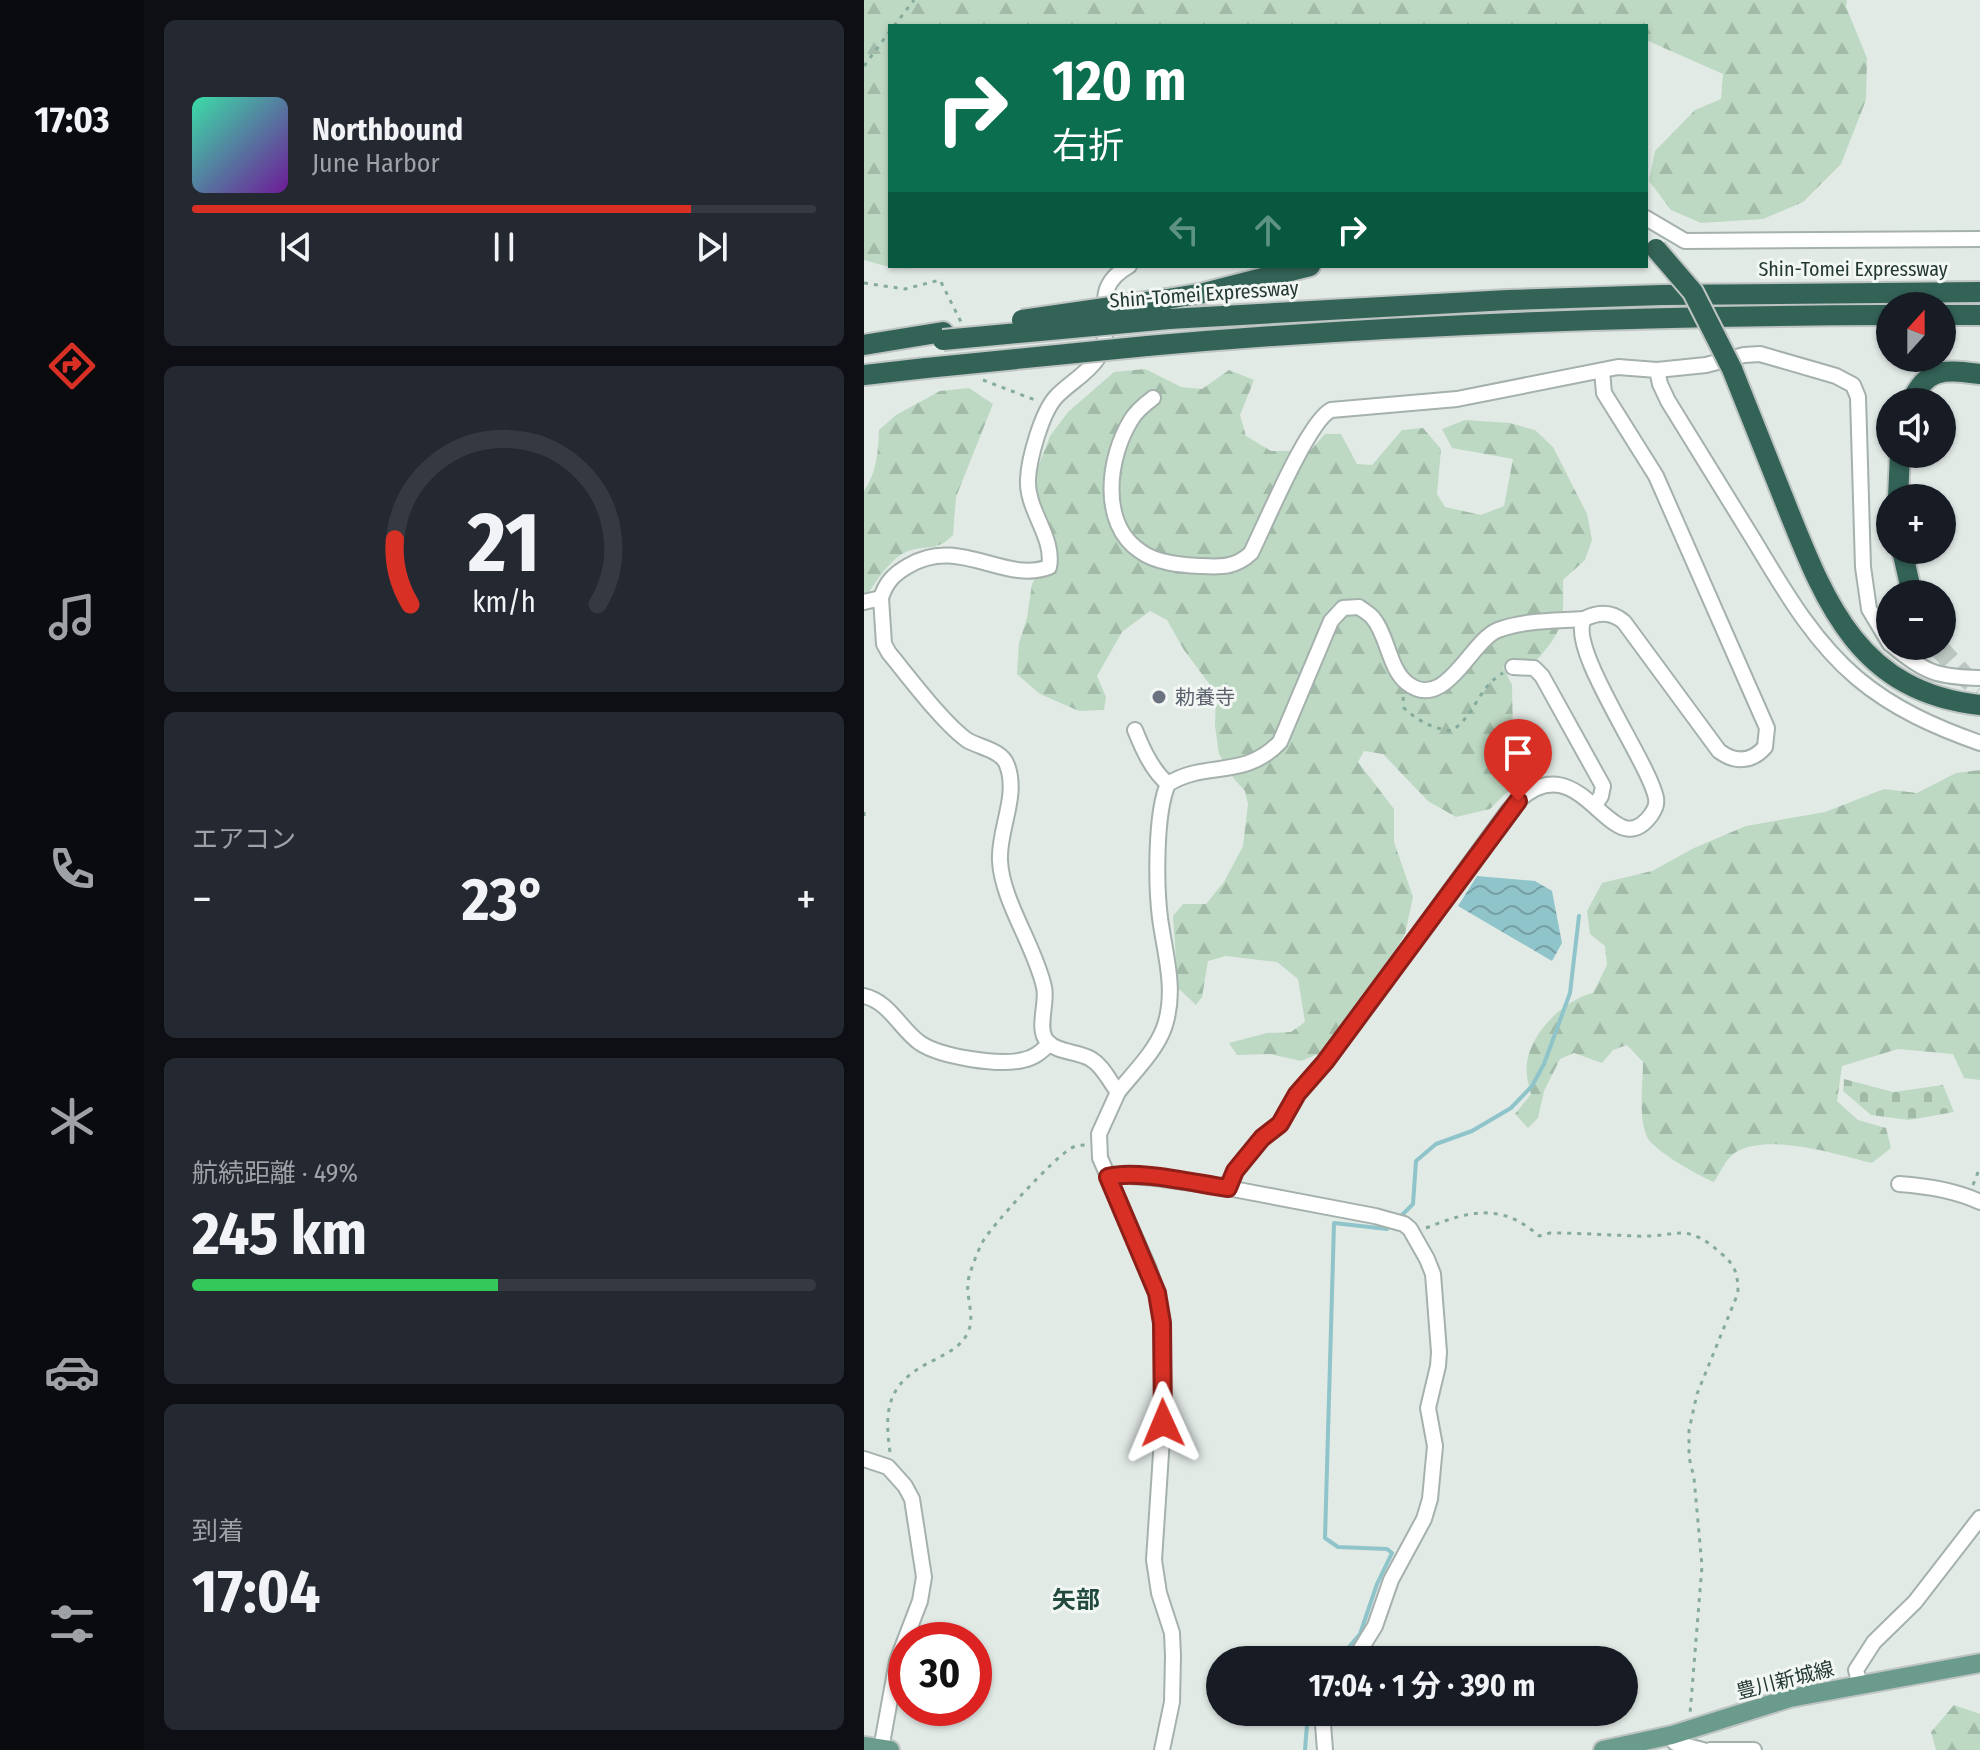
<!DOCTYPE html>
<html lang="ja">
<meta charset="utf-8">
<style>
:root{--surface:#171b24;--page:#242831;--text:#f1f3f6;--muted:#9ea1a6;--line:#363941;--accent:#d93025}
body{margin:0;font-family:"Fira Sans Condensed","Noto Sans JP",sans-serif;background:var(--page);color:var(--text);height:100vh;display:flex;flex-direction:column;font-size:30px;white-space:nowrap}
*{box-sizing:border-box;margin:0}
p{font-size:26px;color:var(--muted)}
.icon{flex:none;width:44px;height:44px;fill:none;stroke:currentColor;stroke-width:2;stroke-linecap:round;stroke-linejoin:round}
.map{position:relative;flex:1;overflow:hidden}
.details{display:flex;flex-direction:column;gap:20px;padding:20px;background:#0d0f14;width:720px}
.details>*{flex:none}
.hud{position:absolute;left:24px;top:24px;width:760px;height:244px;border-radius:0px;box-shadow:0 2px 6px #0004;background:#0b6e4f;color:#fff;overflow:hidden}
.needle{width:52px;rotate:21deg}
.buttons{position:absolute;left:1012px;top:292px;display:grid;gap:16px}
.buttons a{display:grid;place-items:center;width:80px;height:80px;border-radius:50%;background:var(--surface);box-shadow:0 2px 6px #0004;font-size:40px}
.speed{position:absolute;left:24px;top:1622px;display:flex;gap:16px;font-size:40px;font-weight:700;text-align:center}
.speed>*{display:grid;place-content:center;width:104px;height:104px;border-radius:50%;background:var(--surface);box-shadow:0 2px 6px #0004;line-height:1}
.speed .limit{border:12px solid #d22;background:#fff;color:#111}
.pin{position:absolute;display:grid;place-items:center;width:68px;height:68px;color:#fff;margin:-82px -34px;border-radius:50% 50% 50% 0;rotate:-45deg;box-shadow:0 0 8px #0007}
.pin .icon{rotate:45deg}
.me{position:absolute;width:88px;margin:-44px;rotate:359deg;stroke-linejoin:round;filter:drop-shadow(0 0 6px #0008)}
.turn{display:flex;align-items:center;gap:28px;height:168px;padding:0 32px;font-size:36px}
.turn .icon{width:104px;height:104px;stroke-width:2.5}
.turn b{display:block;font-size:56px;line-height:68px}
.lanes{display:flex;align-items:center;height:76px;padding:0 32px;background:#0003;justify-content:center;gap:40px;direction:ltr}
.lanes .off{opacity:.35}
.big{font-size:60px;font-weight:700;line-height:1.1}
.details .widget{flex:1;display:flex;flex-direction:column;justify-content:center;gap:12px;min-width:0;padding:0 28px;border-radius:12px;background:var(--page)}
.details .dial{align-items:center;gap:0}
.dial svg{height:208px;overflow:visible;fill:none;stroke:var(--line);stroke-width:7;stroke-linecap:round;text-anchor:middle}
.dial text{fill:var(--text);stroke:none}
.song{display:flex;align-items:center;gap:24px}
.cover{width:96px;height:96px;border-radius:12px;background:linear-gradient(135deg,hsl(160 70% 55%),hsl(280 70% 35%))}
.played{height:8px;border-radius:4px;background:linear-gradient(90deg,var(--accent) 80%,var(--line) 80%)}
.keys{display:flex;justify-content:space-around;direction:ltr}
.heat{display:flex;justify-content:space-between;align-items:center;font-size:44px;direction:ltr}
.charge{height:12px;border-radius:6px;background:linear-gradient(90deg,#34c759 49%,var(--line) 0)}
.trip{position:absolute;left:342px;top:1646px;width:432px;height:80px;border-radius:40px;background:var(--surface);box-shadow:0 2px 6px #0004;font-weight:700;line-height:80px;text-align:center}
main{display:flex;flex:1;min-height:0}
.tabs{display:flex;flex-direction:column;width:144px;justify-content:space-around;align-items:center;background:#090b0e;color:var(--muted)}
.tabs .icon{width:56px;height:56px}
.tabs .selected{color:var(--accent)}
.tabs b{font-size:36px;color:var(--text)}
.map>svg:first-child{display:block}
</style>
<main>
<nav class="tabs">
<b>17:03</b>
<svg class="icon selected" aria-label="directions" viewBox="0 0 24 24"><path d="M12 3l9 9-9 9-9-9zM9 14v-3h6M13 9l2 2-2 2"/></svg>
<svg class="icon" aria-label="music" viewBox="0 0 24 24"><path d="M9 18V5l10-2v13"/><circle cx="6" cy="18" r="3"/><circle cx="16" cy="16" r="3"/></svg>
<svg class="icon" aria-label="phone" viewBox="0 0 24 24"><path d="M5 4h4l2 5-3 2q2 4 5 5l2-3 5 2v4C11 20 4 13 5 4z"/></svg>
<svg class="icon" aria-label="climate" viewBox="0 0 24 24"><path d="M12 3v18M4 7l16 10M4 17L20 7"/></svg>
<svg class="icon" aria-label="car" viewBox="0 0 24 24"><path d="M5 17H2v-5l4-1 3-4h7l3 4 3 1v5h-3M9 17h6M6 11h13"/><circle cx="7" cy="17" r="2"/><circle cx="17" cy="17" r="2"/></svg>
<svg class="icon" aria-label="filters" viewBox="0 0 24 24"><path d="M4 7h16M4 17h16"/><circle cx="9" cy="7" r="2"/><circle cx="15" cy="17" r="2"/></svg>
</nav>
<section class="details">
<div class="widget">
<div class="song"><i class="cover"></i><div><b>Northbound</b><p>June Harbor</p></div></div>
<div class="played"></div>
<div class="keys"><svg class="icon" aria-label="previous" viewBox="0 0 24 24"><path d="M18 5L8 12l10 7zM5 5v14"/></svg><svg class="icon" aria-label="pause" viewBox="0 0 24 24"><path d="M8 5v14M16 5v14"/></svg><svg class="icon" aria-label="next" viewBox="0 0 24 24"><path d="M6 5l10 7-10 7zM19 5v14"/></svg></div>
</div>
<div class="widget dial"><svg viewBox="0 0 100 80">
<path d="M14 69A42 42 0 1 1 86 69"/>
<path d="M14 69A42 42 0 0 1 8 44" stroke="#d93025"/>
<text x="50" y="56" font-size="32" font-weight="700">21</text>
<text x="50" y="72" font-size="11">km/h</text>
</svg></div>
<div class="widget"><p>エアコン</p>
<div class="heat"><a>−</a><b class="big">23°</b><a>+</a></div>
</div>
<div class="widget"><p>航続距離 · 49%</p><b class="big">245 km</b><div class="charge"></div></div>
<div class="widget"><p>到着</p><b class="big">17:04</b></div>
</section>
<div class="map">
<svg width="1116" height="1750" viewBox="0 0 1116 1750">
<defs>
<pattern id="forest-firs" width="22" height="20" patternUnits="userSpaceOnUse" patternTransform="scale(2)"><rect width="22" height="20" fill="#bdd9c3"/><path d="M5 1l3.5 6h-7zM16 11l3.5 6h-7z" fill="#a2bba8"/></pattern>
<pattern id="cemetery-stones" width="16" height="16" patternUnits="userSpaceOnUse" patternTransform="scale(2)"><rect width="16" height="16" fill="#bdd9c3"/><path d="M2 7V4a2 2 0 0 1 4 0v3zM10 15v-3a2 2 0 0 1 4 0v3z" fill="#a2bba8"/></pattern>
<pattern id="water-waves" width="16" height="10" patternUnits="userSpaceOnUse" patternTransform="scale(2)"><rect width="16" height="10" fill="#8fc4ca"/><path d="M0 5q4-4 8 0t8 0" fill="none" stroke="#75a0a5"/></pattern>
</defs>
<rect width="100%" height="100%" fill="#e2eae6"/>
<!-- forest -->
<g fill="url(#forest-firs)">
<path d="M0 0H983L982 7 1003 58 1002 100 977 164 939 202 899 219 837 223 807 210 785 181 791 151 831 110 857 99 859 74 782 40V26H26V266H61C40 272 20 266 0 260Z"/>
<path d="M281 369 317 387 338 389 365 370 390 380 376 415 382 436 407 451H446L461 434H477L493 464 508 465 538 430 559 428 577 449 573 494 581 507 617 515 640 506 649 459 588 448 578 429 601 420 646 423 671 430 689 447 723 514 728 540 721 560 699 580C700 621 700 630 672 661L651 662 639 667 648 685 650 785 626 809 592 817 564 801 519 754 500 751 494 762 530 809V842L549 897 541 934 511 984 459 1052 437 1061 406 1054 373 1055 365 1043 403 1033 427 1032 441 1022 434 979 413 962 362 956 344 961 338 997 332 1005 314 988 309 916 319 904H342L360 882 379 846 384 804 381 791 370 779 355 754 351 726 352 693 320 650 303 620 286 611 258 632 233 676 242 697 240 710 215 711 176 694 153 674 155 643 163 618 168 584 181 562 170 477 186 436 204 412 250 372Z"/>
<path d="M105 388 129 404 92 497 89 535C73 551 67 545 47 550 28 555 8 585 0 602V491C13 472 14 452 15 430L32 415 76 391Z"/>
<path d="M1116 770V1080L1100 1078 1089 1054 1034 1049 978 1066 973 1101 994 1120 1022 1128 1027 1148 1008 1163C972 1154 906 1133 872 1152 863 1157 856 1173 850 1182 835 1176 790 1151 783 1137 774 1115 779 1085 779 1062L763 1045 749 1050 738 1063 710 1053 696 1059 680 1091 674 1118 664 1128 651 1114 667 1094C665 1085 661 1073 663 1063 667 1032 700 1000 729 993L743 965 741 946 726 934 723 911 738 883 788 871 830 848 882 826 961 812 1020 789 1053 793 1092 773Z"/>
<path d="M1090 1705 1116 1714V1750H1072L1067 1732Z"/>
</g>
<!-- cemetery -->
<path fill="url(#cemetery-stones)" d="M980 1079 1029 1092 1079 1085 1090 1112 1045 1120 1007 1115 979 1091Z"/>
<!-- water -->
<path fill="url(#water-waves)" d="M613 876 671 881 688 891 698 943 688 961 594 906Z"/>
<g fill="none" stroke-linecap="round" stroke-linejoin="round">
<!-- stream -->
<g stroke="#8fc4ca" stroke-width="4">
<path d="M535 1218 549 1204 552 1161 572 1144 608 1131 647 1108 668 1086 680 1064 706 993 715 916"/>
<path d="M474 1660 496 1634 513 1584 528 1553 523 1549 474 1547 461 1538 470 1223 523 1229 529 1224"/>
<path d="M441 1750 444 1712"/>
</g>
<!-- highway-tunnel -->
<path stroke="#bcc7c2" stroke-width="20" stroke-dasharray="20 10" stroke-linecap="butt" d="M1073 646 1102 678 1116 689"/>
<defs>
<g id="minor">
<path d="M782 218 821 241 1116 239"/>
<path d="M793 370 842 365 880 355 896 354 972 376 989 385 994 397 999 567 1005 609 1026 644"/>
<path d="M289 398C281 404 272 411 267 420 244 457 235 523 276 551 292 563 317 565 336 566 357 567 371 568 387 553 401 525 444 421 467 410L593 399 754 367 793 370 796 384 804 401C833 448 862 495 891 542 920 590 949 641 993 678 1030 709 1071 727 1116 743"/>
<path d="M17 598C22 582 30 574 44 566 95 535 140 584 185 567 191 537 162 510 164 479 165 458 178 412 192 397 204 384 223 374 233 359 256 323 220 291 265 266"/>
<path d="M0 602 17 598 20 644 25 653C45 677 79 723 103 740 114 747 138 750 143 765 155 796 134 830 136 861 138 901 171 946 180 987 184 1002 172 1029 183 1041 193 1053 214 1051 227 1059 240 1067 245 1081 254 1092L235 1134 236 1158 285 1269 293 1293 298 1323 299 1423 290 1560 295 1593 308 1633 309 1656 308 1702 298 1750"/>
<path d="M1029 646C1061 673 1074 677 1116 678"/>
<path d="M649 667 670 668 678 676 739 786 737 796 731 805"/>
<path d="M271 730C279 750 288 770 304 784"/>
<path d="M0 996C26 1002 36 1029 56 1043 77 1057 135 1066 159 1060 170 1058 177 1052 185 1044"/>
<path d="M254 1092C270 1072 291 1052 300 1028 313 991 301 955 296 918 292 886 291 813 304 784 342 760 380 780 416 742L467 621 479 608 495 607C499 610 506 614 509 618 524 636 525 669 543 683 581 713 606 641 634 630 660 620 692 621 720 619"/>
<path d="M244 1177 253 1175 292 1178 364 1188 511 1216 540 1224 546 1229 563 1259 569 1274 575 1352 574 1366 564 1408 571 1446 566 1499 560 1519 527 1580 511 1626 490 1660"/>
<path d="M1035 1184C1063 1186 1091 1190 1116 1202"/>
<path d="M364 1188 371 1171 398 1138 416 1124 433 1094 461 1062 644 811C717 728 745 872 787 815 791 809 793 805 792 798 785 762 703 648 720 619 734 612 747 611 760 622L855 751C871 763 888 762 901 747L903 728 792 476 740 393 738 371"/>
<path d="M0 1459 24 1467 41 1486 48 1499 60 1577 56 1601 33 1661 17 1749"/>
<path d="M996 1685 992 1670 1010 1642 1051 1602 1116 1518"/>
<path d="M808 1735 811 1743 839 1750"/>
<path d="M461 1750 459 1724 462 1712"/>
<path d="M846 1750H890"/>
</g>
<g id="major">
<path d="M0 1746 26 1750"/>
<path d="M739 1750 808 1735 926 1698 1116 1663"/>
</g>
<g id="highway">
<path d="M303 299 340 293 446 266"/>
<path d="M1078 315H1116"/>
<path d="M305 319 644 300 798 295 1116 292"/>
<path d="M0 345 79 332"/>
<path d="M283 346C530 324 778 316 1026 315"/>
<path d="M868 369C886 415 905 461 923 507 962 605 996 692 1116 705"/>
<path d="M0 375 62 368"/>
<path d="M1047 402C1063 366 1082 370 1116 374"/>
<path d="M1034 498 1036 454"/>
<path d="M1038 550 1048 594"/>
</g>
</defs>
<!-- minor casing -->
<use href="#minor" stroke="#a5b1ac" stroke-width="18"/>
<!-- major casing -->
<use href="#major" stroke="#bdc4c2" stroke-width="22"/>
<!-- highway casing -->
<use href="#highway" stroke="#bdc4c2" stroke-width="24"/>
<!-- path -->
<g stroke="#85ab9d" stroke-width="3" stroke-dasharray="4 6" stroke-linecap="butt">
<path d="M30 26 50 0"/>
<path d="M0 66 26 31"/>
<path d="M0 283 41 289 76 280 97 322"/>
<path d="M119 380 171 400"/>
<path d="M539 697 540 708C554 721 568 728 587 731 610 718 614 687 639 673"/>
<path d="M0 812V818"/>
<path d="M1109 1185 1116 1167"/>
<path d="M562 1228C605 1211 637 1202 675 1236L686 1233C715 1233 744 1235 773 1236 816 1238 820 1220 859 1255 872 1266 874 1276 874 1293L833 1394 825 1430V1457L830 1478 838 1566 826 1714"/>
<path d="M26 1452C19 1404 26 1381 72 1359 85 1352 98 1346 104 1332 112 1315 100 1295 105 1277 108 1266 113 1253 118 1243 127 1226 189 1159 206 1149 211 1145 218 1145 224 1145"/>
</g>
<!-- minor -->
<use href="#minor" stroke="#fff" stroke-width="14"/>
<!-- major -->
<use href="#major" stroke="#6b9b8c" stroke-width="18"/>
<!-- highway -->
<use href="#highway" stroke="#336256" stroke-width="20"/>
<defs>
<g id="highway-bridge">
<path d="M792 249 829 292 868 369"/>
<path d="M158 320 303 299"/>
<path d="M79 340 305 319"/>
<path d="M62 368 283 346"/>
</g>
</defs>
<!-- highway-bridge casing -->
<use href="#highway-bridge" stroke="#bdc4c2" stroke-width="24" stroke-linecap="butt"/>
<!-- highway-bridge -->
<use href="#highway-bridge" stroke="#336256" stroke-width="20"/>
</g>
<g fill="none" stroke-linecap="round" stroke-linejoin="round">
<defs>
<path id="route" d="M299 1423 298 1323 293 1293 244 1177C273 1169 333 1184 364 1188L371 1171 398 1138 416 1124 433 1094 461 1062 654 801"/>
</defs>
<!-- route casing -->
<use href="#route" stroke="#8d1f18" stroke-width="20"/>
<!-- route -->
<use href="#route" stroke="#d93025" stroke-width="14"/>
</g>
<!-- markers -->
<circle fill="#6b7280" stroke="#f2f7f4" stroke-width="3" cx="295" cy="697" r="8"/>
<g text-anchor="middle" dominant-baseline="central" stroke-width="6" stroke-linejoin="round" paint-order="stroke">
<!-- street labels -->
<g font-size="20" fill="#243932" stroke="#f2f7f4">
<text x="989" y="269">Shin-Tomei Expressway</text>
<text transform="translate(340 294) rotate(-4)">Shin-Tomei Expressway</text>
<text transform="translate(921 1680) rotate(-14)">豊川新城線</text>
</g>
<!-- worship labels -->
<g font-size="20" fill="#5b616d" stroke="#f2f7f4" text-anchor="start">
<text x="311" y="697">勅養寺</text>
</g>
<!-- quarter labels -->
<g font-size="24" font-weight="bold" fill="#22493e" stroke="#f2f7f4">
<text x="212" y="1600">矢部</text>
</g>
</g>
</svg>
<div class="buttons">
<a><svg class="needle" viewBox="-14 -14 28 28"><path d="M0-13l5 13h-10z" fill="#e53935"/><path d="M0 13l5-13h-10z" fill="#9ea1a6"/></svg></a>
<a><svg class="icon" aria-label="sound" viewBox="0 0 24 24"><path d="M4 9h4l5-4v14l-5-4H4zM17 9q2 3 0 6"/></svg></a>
<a>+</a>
<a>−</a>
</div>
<div class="speed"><div class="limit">30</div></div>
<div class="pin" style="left:654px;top:801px;background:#d93025"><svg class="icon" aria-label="arrive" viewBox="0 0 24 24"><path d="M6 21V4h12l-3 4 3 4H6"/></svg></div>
<svg class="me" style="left:299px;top:1423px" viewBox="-20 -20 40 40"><path d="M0-17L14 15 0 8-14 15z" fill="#d93025" stroke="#fff" stroke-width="4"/></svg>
<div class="trip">17:04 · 1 分 · 390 m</div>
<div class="hud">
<div class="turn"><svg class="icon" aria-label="right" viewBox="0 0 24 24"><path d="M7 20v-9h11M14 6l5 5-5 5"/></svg><div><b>120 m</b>右折</div></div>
<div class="lanes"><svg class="icon off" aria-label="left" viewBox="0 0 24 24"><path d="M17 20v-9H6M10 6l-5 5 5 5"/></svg><svg class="icon off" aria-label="ahead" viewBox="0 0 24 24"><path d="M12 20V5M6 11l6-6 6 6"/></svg><svg class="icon" aria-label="right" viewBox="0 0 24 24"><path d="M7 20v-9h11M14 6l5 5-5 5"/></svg></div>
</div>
</div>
</main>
